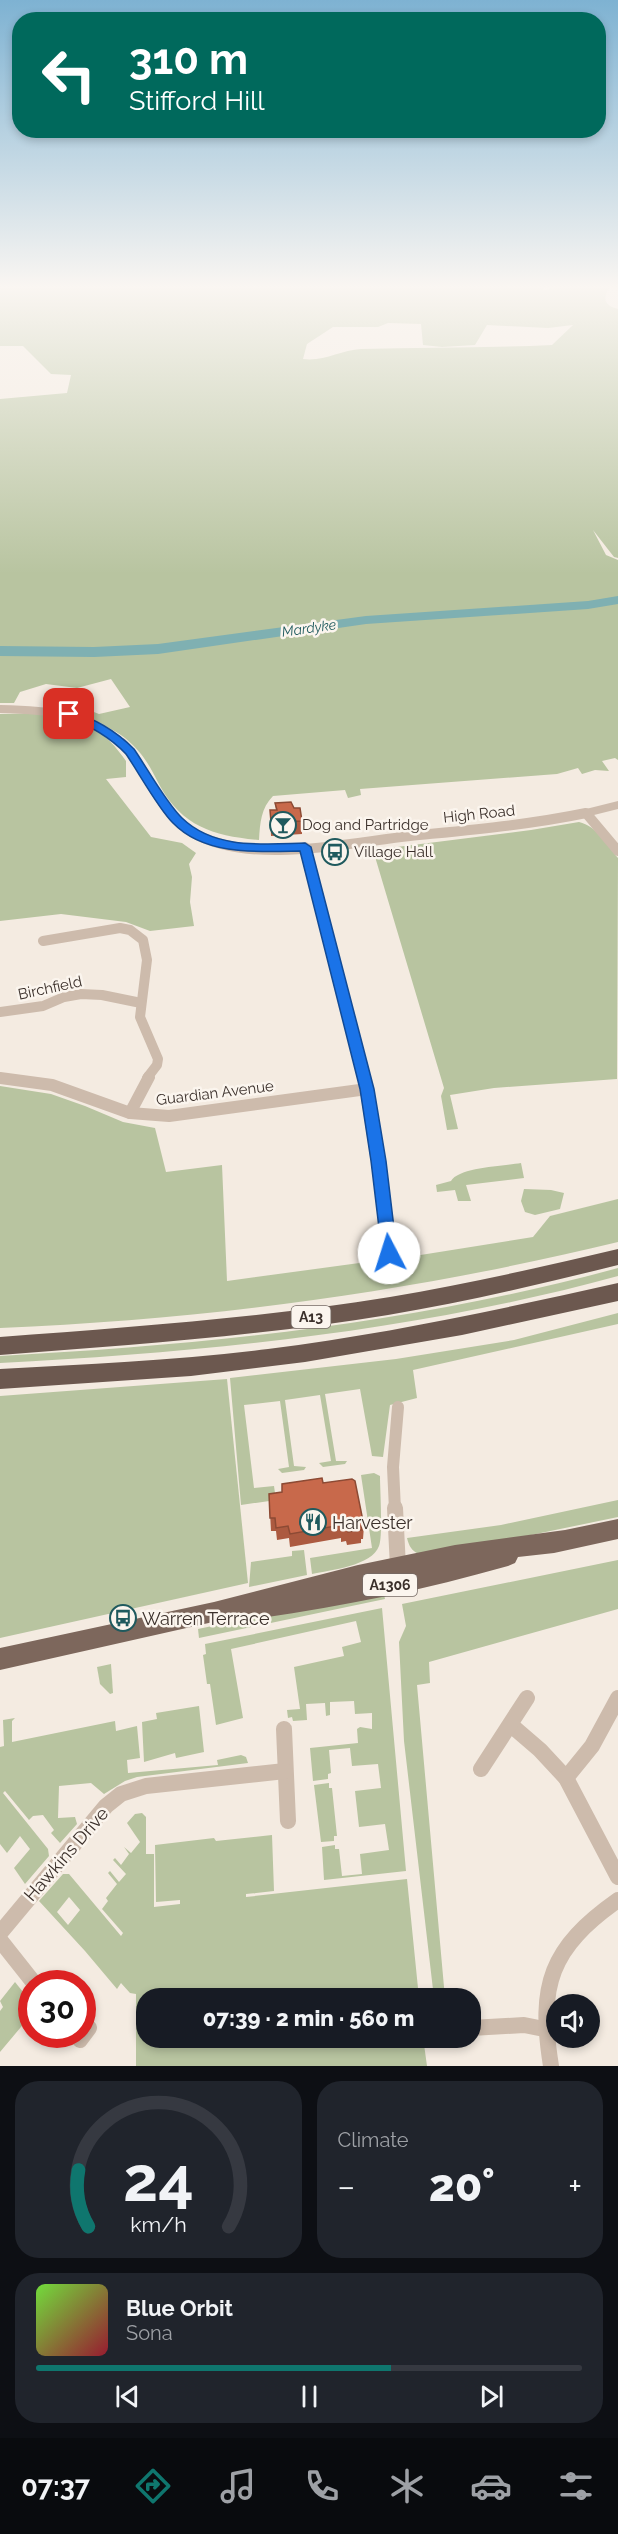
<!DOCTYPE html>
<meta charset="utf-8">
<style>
:root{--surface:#171b24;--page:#20242c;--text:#f1f3f6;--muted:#9ea1a6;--line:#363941;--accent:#0f766e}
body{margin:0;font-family:Raleway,sans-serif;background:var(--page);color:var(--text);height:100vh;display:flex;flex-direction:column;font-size:22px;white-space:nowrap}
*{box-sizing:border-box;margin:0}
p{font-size:20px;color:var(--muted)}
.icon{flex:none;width:33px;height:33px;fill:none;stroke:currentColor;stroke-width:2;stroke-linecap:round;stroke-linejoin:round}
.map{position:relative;height:2066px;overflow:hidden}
.sheet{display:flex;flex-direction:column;gap:15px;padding:15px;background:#0d0f14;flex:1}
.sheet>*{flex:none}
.banner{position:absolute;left:12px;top:12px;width:594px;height:126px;border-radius:24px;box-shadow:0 3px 9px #0003;background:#00695c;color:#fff;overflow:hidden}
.fabs{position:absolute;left:546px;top:1994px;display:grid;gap:12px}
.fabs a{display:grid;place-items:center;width:54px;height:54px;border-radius:50%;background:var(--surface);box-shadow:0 3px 9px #0003;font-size:30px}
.speed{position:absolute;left:18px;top:1970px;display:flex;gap:12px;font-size:30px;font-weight:700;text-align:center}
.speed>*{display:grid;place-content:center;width:78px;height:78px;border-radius:50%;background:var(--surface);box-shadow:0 3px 9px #0003;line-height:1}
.speed .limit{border:9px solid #d22;background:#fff;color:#111}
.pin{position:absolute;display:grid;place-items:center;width:51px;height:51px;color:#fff;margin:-26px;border-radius:12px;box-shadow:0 3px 9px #0006}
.me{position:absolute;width:66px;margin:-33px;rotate:355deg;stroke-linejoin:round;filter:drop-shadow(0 0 4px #0008)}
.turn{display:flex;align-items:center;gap:21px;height:126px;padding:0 18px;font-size:27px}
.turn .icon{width:78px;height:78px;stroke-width:2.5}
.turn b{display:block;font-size:42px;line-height:51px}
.big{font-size:45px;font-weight:800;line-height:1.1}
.sheet .tile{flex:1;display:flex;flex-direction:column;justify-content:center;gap:9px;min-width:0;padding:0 21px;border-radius:24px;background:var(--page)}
.sheet .dial{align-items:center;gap:0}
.dial svg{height:156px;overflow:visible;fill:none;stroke:var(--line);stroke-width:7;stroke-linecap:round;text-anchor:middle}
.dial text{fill:var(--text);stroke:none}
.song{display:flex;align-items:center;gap:18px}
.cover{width:72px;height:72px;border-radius:9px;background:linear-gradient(135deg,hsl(100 70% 55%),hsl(350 70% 35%))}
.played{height:6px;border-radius:3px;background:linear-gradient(90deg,var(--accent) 65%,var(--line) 65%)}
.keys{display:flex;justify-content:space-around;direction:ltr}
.heat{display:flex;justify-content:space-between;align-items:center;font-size:33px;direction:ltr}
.sheet .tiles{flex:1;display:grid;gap:15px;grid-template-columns:1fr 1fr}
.tile:last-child{grid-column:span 2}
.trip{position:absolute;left:136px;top:1988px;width:345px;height:60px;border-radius:24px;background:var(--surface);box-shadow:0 3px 9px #0003;font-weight:800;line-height:60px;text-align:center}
.dock{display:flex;height:96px;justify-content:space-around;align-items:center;background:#090b0e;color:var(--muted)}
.dock .icon{width:42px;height:42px}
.dock .selected{color:var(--accent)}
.dock b{font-size:27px;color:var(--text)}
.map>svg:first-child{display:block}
</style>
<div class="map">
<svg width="618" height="2066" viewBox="0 0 618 2066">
<rect width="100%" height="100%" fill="#f4ebe1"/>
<!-- green -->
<g fill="#b8c4a0" fill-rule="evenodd">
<path d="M0 285H550L542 288 544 290 572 285 609 288C602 299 605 306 618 309V558L614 557 593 530 606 555 618 560V760L615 758 602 761 609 771 595 770 582 774 578 768 557 774 360 789 361 795 348 798 345 790 273 796C261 808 260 823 259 840 214 836 183 827 160 786 149 765 144 754 125 738 109 725 67 710 47 700L76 705 99 714 130 707 111 679 77 688 46 684 20 692 14 703H0V399L67 393 71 375 51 374 23 346H0ZM388 323 421 324 423 345 442 347 475 345 487 325 548 328 573 325 552 345C489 348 425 347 361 349 341 350 323 362 303 359L307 344 333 327H378Z"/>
<path d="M53 713C88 721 105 731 126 761V777L106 779 151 837 182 843 196 853 189 864 192 877 190 902 194 926 150 931 126 922 61 914 0 921V714Z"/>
<path d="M579 822C597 826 607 845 618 858L617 1079 494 1088 450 1095 458 1129 447 1130 441 1096 444 1088 373 850 531 830Z"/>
<path d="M0 1086 51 1094 85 1106 123 1122 155 1128 166 1172 222 1165 227 1281 396 1258 399 1271 410 1269 408 1257 533 1237 550 1216 618 1199V1242C412 1292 211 1319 0 1328Z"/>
<path d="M521 1163 524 1178 466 1185 471 1201H458L455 1190 437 1192 436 1185 451 1181C459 1167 504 1166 521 1163Z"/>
<path d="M524 1189 551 1190 564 1193 560 1209 535 1215 525 1212 521 1201Z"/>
<path d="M618 1268V1276C417 1331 208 1352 0 1363V1356C208 1345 417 1323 618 1268Z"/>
<path d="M618 1313V1324L413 1370 417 1398 390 1405 383 1457 372 1456 360 1389 325 1394 336 1461H347L345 1464 323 1467 319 1463 331 1461 320 1395 285 1400 294 1466 306 1467 304 1470 282 1473 278 1469 289 1467 280 1401 244 1405 254 1488 274 1486 276 1500 241 1505 230 1378 396 1359 514 1340Z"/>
<path d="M227 1379 248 1583 0 1638V1396Z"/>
<path d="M374 1473 380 1476C380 1489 383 1537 379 1546 372 1566 330 1570 312 1574L310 1558 372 1548 361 1475Z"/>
<path d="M618 1500V1517L435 1555C420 1555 411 1555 407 1538L501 1525Z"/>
<path d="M304 1550 307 1575 249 1587 251 1562 292 1556V1551Z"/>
<path d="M618 1560V1609L429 1662 430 1683 417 1685 445 1998H434L404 1741 399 1642 406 1626 402 1604Z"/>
<path d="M383 1590 385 1599 199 1638 198 1629Z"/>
<path d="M382 1608 406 1871 324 1880 322 1847 335 1845V1849H339L342 1876 362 1874 360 1854 389 1850 385 1824 359 1827 355 1791 381 1788 378 1764 352 1766 350 1748 329 1750 331 1773 328 1774V1779L313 1781 310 1748 358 1743 357 1729 360 1727 372 1729V1713L355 1714 354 1701 330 1702V1715L326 1716 325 1703 306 1704 307 1720 293 1721 292 1717 288 1718 287 1710 300 1709 294 1667 344 1656 342 1647 361 1642 356 1621 231 1649 243 1718 216 1725 210 1684H207L203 1655 206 1654 205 1644Z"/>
<path d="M111 1664 113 1693 110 1694 100 1684 97 1667Z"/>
<path d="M199 1706 204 1752 176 1758 175 1753 144 1762 142 1722 157 1719 156 1713Z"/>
<path d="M15 1718 12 1721V1742L115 1721 116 1731 137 1726 140 1758 127 1760 128 1773 218 1765 217 1760 241 1755 246 1757 248 1763 137 1777 125 1781 104 1794 91 1783 59 1786 58 1818 75 1817 77 1824 60 1843 51 1833 54 1830 43 1815 33 1816 29 1820 5 1791 3 1793 48 1849 49 1856 25 1884 14 1868 30 1849 20 1836 7 1853 0 1844V1747L4 1746 3 1720Z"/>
<path d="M329 1783V1788H332L337 1836H334V1841L321 1842 314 1785Z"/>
<path d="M142 1813 146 1817V1854H154V1907L180 1904V1900L156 1902 155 1845 214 1838 216 1841 272 1835 274 1891 246 1894V1897L407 1879 419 1998H147V2037H423L427 2066H136V1994L130 1993 121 1983 117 1989 85 1951 39 1901 63 1874H69L121 1936 123 1933 102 1909 108 1901 106 1898 117 1884 108 1873 110 1871 119 1882 126 1874 113 1860 115 1858 121 1865 129 1854 124 1847 131 1853 140 1842 127 1823 135 1814ZM69 1897 80 1910 68 1925 57 1912Z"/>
<path d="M15 1982 31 2002V2015L0 2052V2011L3 2007 0 2001Z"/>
</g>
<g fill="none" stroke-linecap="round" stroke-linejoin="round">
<!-- river -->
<path fill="#7fb0b2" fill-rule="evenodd" d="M618 596V604L588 609 366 624 158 654 94 657 0 656V646L94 647 158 644 366 616 588 601Z"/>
<!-- minor-far3 -->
<path stroke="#cdbbac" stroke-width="8" d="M0 709C44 710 90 712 123 744"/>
<!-- minor-far2 -->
<g stroke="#cdbbac" stroke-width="10">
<path d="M122 743C149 770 160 816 195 834 254 865 347 843 410 836 469 830 528 825 586 813L618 851"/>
<path d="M305 847 364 1078"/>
<path d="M43 941 120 928 130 930 143 940 147 960 140 1017 158 1059 157 1065 147 1078"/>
<path d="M0 1012 43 1006 64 997 81 994 102 995 141 1003"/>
<path d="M0 1078H2"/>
</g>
<!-- minor-far1 -->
<g stroke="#cdbbac" stroke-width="12">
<path d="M364 1077 389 1242 398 1241"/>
<path d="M0 1078 52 1085 130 1113 169 1116 367 1089"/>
<path d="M130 1113 149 1077"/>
<path d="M395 1510 393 1467 398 1407"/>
</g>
<!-- minor -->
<g stroke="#cdbbac" stroke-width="16">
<path d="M395 1508 398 1567"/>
<path d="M511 1725 540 1750 566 1778 618 1877"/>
<path d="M284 1729 288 1821"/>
<path d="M481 1769 527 1698"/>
<path d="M566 1778 592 1746 618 1698"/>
<path d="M0 1933 106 1806 121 1794 146 1786 285 1771"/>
<path d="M0 1940 34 1983"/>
<path d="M471 2028 524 2025 544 2029"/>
<path d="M75 2034 80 2040 89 2028"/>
<path d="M551 2066C538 1985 550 1948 618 1900"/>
</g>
<!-- tertiary -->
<path fill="#cdbbac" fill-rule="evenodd" d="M618 801V809L586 817 580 813 582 810Z"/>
<!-- primary -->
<path fill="#7d675c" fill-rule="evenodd" d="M618 1519V1539L554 1553 518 1557 515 1563 508 1566C427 1589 345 1606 261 1618L253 1613 0 1670V1648L214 1602 358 1565 455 1545 565 1530Z"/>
<!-- trunk -->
<g fill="#6c584f" fill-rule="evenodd">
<path d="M618 1249V1265C542 1284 465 1302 388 1315 259 1336 130 1345 0 1355V1337C130 1327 261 1318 390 1297 467 1284 542 1267 618 1249Z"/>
<path d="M618 1283V1301L462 1335 305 1362 191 1376 0 1389V1369C90 1364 179 1360 268 1349 386 1334 502 1309 618 1283Z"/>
</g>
</g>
<!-- wall -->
<g fill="#ac5a40">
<path d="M275 803 302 821V834L271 836 270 810H276Z"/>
<path d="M323 1483 364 1526 363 1539H361V1543L347 1545 346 1541 341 1542V1538L290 1547 289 1538 277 1540 276 1531H271L269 1494 282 1492Z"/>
</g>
<!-- building -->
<g fill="#c8694b" stroke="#8c4a34" stroke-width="1.5">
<path d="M291 802 294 808H300L302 821 271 822 270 810H277L275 803Z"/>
<path d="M322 1478 323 1483 352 1479 355 1481 364 1526H361L362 1530 348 1532 347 1528 342 1529 341 1525 290 1534 288 1526 276 1528 275 1518H270L269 1494 282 1492V1484Z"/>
</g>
<!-- sky -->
<linearGradient id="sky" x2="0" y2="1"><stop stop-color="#7eb2d2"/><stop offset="0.5" stop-color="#faf6f2"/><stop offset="1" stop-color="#faf6f2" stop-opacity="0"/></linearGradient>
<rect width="618" height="574" fill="url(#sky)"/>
<!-- route -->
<path fill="#1a73e8" stroke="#114b97" stroke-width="1.5" d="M69 711C94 718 116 731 134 749 147 768 167 804 182 818 215 850 264 844 305 843L311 847 374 1089 386 1161 397 1253 395 1258 389 1260 384 1258 382 1253 371 1161 360 1089 300 851C258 852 205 856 173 823 158 808 139 773 126 754 109 736 89 725 65 716V712Z"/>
<!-- icons -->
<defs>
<symbol id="bar-ring" viewBox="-11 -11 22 22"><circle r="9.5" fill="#fbf5ee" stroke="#1f5a5e" stroke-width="1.5"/><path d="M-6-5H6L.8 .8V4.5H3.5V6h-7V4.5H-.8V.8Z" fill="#1f5a5e"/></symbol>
<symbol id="bus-ring" viewBox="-11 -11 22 22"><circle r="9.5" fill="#fbf5ee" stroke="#1f5a5e" stroke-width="1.5"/><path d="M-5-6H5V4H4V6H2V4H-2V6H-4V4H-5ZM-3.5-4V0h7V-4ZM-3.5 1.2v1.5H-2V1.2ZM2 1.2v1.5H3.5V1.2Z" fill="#1f5a5e"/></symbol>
<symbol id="restaurant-ring" viewBox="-11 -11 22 22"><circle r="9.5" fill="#fbf5ee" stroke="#1f5a5e" stroke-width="1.5"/><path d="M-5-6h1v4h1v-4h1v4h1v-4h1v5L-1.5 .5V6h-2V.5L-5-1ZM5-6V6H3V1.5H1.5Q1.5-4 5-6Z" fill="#1f5a5e"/></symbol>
</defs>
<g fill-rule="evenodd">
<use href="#bar-ring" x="268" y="810" width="30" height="30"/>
<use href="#bus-ring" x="320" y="837" width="30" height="30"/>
<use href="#restaurant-ring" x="298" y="1507" width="30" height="30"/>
<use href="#bus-ring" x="108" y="1603" width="30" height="30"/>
</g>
<g text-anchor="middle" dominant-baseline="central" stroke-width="5" stroke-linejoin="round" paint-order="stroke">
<!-- far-water labels -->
<g font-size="14" font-style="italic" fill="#1f5a5e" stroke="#fbf5ee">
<text transform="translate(309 628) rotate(-8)">Mardyke</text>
</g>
<!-- shield labels -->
<g fill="#fbf5ee" stroke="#756b66" stroke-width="1.5">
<rect x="291.5" y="1306" width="39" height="22" rx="4.5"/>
<rect x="363" y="1574" width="54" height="22" rx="4.5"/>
</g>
<g font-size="14" font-weight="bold" fill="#3b302b">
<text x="311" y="1317">A13</text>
<text x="390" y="1585">A1306</text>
</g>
<!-- street labels -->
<g font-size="15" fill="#3b302b" stroke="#fbf5ee">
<text transform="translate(479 814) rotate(-6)">High Road</text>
<text transform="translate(50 988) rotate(-12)">Birchfield</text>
<text transform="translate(215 1093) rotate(-7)">Guardian Avenue</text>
</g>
<!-- poi labels -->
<g font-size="15" fill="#3b302b" stroke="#fbf5ee" text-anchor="start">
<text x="302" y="825">Dog and Partridge</text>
<text x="354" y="852">Village Hall</text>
</g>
<!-- near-poi labels -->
<g font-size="18" fill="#3b302b" stroke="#fbf5ee" text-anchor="start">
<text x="332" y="1522">Harvester</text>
<text x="142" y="1618">Warren Terrace</text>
</g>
<!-- near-street labels -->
<g font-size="18" fill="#3b302b" stroke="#fbf5ee">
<text transform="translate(66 1854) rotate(-49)">Hawkins Drive</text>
</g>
</g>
</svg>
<div class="fabs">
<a><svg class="icon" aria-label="sound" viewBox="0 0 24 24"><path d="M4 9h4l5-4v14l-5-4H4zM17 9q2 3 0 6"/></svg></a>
</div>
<div class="speed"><div class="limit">30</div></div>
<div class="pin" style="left:69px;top:714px;background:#d93025"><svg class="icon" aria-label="arrive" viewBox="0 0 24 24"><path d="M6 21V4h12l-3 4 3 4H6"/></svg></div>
<svg class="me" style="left:389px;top:1253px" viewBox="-20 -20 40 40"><circle r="19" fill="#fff"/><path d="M0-13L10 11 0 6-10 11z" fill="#1a73e8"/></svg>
<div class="trip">07:39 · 2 min · 560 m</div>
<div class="banner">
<div class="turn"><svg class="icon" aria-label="left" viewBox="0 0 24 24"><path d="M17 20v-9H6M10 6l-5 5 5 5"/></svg><div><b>310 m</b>Stifford Hill</div></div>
</div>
</div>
<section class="sheet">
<div class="tiles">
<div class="tile dial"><svg viewBox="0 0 100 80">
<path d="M14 69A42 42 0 1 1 86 69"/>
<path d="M14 69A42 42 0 0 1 9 40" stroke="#0f766e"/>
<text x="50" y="56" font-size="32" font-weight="700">24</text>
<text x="50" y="72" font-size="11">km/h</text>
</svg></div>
<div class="tile"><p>Climate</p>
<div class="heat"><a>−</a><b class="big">20°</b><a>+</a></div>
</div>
<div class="tile">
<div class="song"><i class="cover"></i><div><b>Blue Orbit</b><p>Sona</p></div></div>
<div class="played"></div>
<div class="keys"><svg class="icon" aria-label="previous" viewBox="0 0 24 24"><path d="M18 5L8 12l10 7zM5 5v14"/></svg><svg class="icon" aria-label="pause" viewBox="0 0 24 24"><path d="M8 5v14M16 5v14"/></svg><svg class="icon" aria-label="next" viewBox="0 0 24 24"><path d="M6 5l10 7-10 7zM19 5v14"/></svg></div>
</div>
</div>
</section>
<nav class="dock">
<b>07:37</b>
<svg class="icon selected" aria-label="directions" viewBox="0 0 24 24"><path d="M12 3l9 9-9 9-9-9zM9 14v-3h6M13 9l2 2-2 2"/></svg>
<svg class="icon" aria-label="music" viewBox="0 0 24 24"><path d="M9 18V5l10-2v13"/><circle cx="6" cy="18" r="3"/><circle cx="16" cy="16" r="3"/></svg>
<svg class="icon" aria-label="phone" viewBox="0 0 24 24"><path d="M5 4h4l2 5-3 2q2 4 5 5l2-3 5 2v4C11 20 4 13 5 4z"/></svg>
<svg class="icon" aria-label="climate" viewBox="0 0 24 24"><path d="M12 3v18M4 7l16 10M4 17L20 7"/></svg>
<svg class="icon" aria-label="car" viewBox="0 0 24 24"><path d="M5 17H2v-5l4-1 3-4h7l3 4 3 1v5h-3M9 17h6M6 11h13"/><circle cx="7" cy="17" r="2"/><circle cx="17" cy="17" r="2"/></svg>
<svg class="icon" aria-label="filters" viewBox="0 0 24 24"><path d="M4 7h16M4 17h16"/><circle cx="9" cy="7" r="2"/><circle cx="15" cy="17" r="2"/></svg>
</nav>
